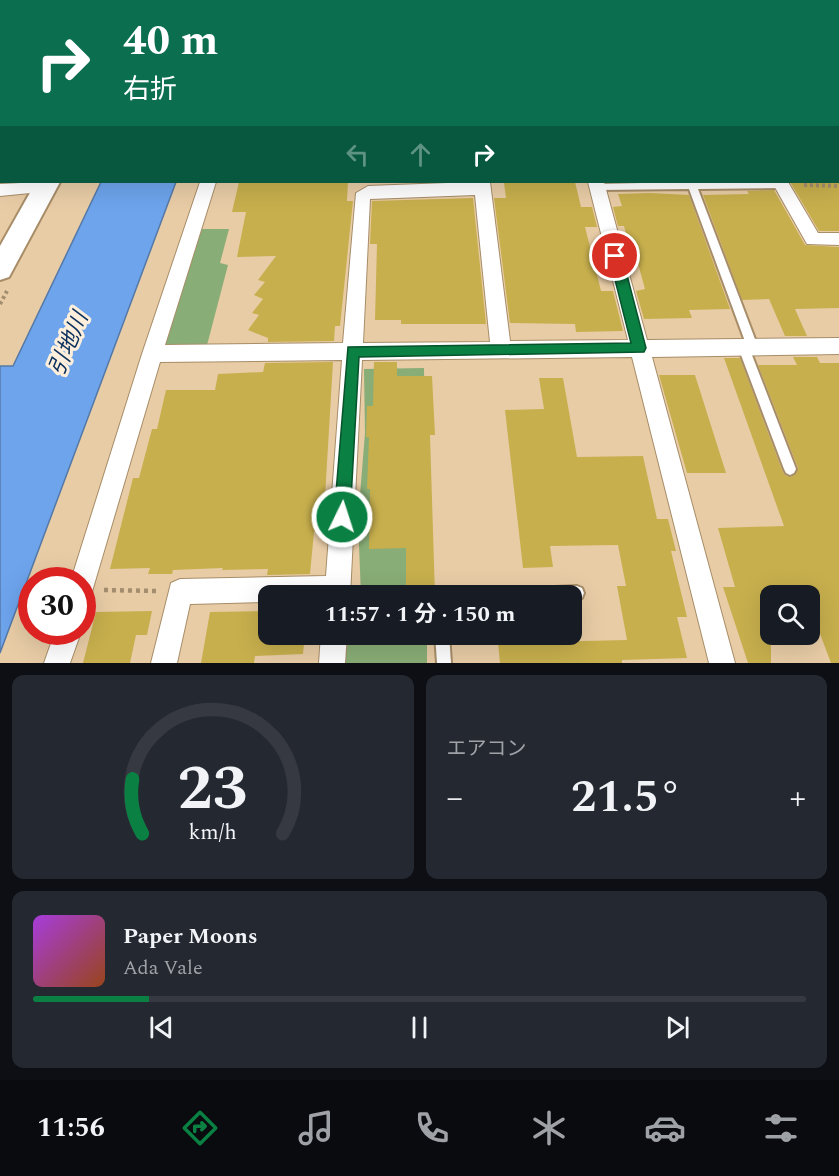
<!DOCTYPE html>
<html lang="ja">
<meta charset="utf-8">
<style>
:root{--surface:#171b24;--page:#242831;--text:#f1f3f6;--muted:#9ea1a6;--line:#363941;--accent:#0b8043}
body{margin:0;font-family:Spectral,"Noto Sans JP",serif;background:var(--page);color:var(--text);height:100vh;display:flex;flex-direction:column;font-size:22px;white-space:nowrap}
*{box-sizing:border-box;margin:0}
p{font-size:20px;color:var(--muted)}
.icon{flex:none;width:33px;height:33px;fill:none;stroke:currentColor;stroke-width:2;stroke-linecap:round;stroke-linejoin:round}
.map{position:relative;height:663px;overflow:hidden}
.panel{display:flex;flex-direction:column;gap:12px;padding:12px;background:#0d0f14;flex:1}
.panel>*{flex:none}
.guide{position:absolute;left:0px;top:0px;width:840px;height:183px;box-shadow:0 6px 24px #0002;background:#0b6e4f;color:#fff;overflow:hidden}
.buttons{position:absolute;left:760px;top:585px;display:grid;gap:12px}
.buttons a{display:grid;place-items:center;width:60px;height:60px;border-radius:12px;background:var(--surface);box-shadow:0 6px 24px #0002;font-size:30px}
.speed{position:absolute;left:18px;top:567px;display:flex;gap:12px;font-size:30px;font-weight:700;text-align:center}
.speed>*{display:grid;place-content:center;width:78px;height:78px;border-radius:50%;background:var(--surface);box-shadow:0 6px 24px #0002;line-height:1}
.speed .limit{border:9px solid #d22;background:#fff;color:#111}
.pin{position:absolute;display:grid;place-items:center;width:51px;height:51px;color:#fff;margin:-26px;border:3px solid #fff;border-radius:50%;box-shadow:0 2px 6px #0007}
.me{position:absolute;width:66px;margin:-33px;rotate:4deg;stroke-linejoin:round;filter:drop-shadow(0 0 4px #0008)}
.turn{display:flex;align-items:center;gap:21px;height:126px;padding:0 24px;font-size:27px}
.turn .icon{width:78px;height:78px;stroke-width:2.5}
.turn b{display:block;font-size:42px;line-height:51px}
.lanes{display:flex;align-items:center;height:57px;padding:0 24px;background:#0003;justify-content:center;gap:30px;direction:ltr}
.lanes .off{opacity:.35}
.big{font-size:45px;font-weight:700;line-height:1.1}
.panel .card{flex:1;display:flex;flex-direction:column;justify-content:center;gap:9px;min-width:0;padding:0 21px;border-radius:12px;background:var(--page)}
.panel .dial{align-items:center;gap:0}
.dial svg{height:156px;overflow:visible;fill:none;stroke:var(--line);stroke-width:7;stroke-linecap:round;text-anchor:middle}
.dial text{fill:var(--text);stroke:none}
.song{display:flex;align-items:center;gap:18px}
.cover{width:72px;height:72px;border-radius:9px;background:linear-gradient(135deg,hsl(280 70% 55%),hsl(20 70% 35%))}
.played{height:6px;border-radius:3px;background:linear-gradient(90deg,var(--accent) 15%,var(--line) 15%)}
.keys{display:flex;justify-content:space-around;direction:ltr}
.heat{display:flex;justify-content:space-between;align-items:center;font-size:33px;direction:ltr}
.panel .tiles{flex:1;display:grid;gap:12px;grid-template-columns:1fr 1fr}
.card:last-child{grid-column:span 2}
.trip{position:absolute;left:258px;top:585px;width:324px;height:60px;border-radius:12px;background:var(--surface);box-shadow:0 6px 24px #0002;font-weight:700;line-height:60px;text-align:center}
.menu{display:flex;height:96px;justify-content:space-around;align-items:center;background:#090b0e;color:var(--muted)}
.menu .icon{width:42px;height:42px}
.menu .on{color:var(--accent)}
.menu b{font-size:27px;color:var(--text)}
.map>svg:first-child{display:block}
</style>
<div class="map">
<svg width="839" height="663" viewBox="0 0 839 663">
<rect width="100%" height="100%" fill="#e8cca6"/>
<!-- green -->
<g fill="#89ad76">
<path d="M200 229H229L220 263 228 265 206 349H163Z"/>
<path d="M424 368 427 595 361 596 358 520 365 433 364 369Z"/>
<path d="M342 635H427V663H340Z"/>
</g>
<!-- water -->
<path fill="#6da4ec" stroke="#5579a7" stroke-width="1.5" d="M101 182H176L0 653V366H13Z"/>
<!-- building -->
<g fill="#c7af4d">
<path d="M239 182H348L347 201H353L340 326H335L334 341 268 342V338L248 330 259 315 252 313 263 299 254 295 265 282 258 280 276 256 237 257 246 212H232Z"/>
<path d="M575 182 581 207H592L597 227H585L601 291H613L623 331 576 332 575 324 510 323 494 198H506L504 183Z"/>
<path d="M790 182H839V231H819Z"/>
<path d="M774 190 805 245 839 247V308L795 309 807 336H785L769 299 742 300 703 195 749 194 747 191Z"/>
<path d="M650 193 689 195 730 309 689 310 692 318 644 319 636 291 645 289 634 249H630L624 226H618L613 207 622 206 618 194Z"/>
<path d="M473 198 486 324H401V320H375L377 244H370L372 201Z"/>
<path d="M793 357H817L820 363H839V663H831L810 607V596H771V663H748L723 587H735L718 528 784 526 724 358H740L782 470 785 475 791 477 798 468 758 365H797Z"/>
<path d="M333 362 323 531 314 532 310 574 267 575 268 569 222 570 223 568 173 570 172 574H148L150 568 110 569 133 478H139L152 429H157L166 390H215L218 374 263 372 265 363Z"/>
<path d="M374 362H397V376H432L435 435H430L435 596H406V548L369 549 370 489H367L369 437H366L367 406H373Z"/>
<path d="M659 375H695L726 473H687Z"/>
<path d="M539 378H563L577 457 643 456 657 519H668L676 551H671L687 617H677L687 658 622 660V663H500L498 643 627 640 617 586H626L618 545 550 546 553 567 523 568 505 410 544 409Z"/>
<path d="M152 611 147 635H136L130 663H83L96 612Z"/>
<path d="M268 611V634H305L303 654 255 656 254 663H201L210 612Z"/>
</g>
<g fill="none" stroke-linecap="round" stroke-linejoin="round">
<defs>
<g id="lane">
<rect x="0" y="118" width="2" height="6"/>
<path d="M687 182H782L786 185 782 188 698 189 758 347 757 350H750L796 469 794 473 790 475 786 473 784 469 738 347 739 344H746L689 189 597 190 593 187 597 184Z"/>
<path d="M577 586 582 588 584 593 582 598 572 600V596H503L505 591 510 589Z"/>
<path d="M435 634H449L451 663H437Z"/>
</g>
<g id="street">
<path d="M0 0H44L45 2H2V4Z"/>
<rect x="262" y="0" width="12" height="2"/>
<path d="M542 0H554L555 2H543Z"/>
<rect x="0" y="38" width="2" height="8"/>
<rect x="838" y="80" width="1" height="8"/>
<rect x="0" y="84" width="2" height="8"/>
<path d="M42 182 51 183 53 187 51 191 0 196V184Z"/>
<path d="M200 182H216L165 345 343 343 356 193 368 186 474 182H490L510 341 628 340 588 182H604L647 340 839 338V354L652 357 735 663H709L632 357 362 360 350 596H268V602L190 604 177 663H151L171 583 180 579 326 576 342 360 160 362 91 595 82 598V580H71L142 354ZM475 195 490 342 363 343 370 199Z"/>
<path d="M772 182H788L818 233H839V245L807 244Z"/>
<path d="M55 632H81L70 663H44Z"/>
<path d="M321 634H347L345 663H319Z"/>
</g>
<g id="secondary">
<path d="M137 0H155L136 2Z"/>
<path d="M36 182H60L9 277 0 280V246Z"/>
</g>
</defs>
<!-- lane casing -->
<use href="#lane" stroke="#a78d68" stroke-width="4"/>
<!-- street casing -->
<use href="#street" stroke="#a78d68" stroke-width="2"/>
<!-- secondary casing -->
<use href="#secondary" stroke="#a78d68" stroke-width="4"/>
<!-- path-far1 -->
<g stroke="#a38d6f" stroke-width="4" stroke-dasharray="3 3" stroke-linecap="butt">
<path d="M804 185 839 186"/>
<path d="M0 304 7 291"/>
</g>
<!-- path -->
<path stroke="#a38d6f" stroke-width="4.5" stroke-dasharray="4 4" stroke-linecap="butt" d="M104 590 157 591"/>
<!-- lane -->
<use href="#lane" fill="#fff" fill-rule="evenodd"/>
<!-- street -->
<use href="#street" fill="#fff" fill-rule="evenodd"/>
<!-- secondary -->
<use href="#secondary" fill="#fff" fill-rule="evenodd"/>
</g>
<!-- route -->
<path fill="#0b8043" stroke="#07532c" stroke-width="1.5" d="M615 252 622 256 646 348 644 352 359 357 350 517 348 523 342 525 336 523 334 517 348 347 631 343 609 256Z"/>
<g text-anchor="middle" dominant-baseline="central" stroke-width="6" stroke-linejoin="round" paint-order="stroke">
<!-- water labels -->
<g font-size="22" font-style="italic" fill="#092f5c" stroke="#feefdc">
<text transform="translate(69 344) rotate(-67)">引地川</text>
</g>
</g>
</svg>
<div class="buttons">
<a><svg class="icon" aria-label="search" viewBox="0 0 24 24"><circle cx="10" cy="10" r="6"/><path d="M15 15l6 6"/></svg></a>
</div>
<div class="speed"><div class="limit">30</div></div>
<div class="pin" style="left:615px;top:256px;background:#d93025"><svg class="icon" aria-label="arrive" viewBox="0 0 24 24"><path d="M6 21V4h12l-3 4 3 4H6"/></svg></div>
<svg class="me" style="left:342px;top:517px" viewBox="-20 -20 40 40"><circle r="17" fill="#0b8043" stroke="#fff" stroke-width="3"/><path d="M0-11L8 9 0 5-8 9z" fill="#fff"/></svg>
<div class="trip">11:57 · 1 分 · 150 m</div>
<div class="guide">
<div class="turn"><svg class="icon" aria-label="right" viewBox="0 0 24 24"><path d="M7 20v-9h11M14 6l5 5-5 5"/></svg><div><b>40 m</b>右折</div></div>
<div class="lanes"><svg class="icon off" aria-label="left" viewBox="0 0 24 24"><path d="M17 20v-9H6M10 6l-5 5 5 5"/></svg><svg class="icon off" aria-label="ahead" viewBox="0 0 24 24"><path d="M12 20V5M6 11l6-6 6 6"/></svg><svg class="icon" aria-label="right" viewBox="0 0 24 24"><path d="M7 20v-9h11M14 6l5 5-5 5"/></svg></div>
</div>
</div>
<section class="panel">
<div class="tiles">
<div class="card dial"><svg viewBox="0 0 100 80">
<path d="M14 69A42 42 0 1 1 86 69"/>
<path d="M14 69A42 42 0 0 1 9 41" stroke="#0b8043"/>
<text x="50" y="56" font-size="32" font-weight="700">23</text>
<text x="50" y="72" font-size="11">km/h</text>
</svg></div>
<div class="card"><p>エアコン</p>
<div class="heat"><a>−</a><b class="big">21.5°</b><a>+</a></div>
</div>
<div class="card">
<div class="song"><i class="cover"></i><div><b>Paper Moons</b><p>Ada Vale</p></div></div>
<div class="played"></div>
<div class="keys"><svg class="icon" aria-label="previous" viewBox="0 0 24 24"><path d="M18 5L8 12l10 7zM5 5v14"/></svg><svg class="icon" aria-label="pause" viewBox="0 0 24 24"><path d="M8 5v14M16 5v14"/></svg><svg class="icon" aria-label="next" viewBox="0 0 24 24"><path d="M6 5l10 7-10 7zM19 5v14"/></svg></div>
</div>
</div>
</section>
<nav class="menu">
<b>11:56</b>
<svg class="icon on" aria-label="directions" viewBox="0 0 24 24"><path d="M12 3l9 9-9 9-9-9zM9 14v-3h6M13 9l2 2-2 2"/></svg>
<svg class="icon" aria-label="music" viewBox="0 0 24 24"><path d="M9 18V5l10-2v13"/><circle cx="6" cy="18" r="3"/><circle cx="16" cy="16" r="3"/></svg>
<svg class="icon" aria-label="phone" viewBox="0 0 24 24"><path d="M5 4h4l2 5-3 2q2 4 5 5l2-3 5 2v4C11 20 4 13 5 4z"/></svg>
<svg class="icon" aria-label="climate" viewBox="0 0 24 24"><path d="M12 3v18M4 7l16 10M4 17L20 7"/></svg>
<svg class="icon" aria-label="car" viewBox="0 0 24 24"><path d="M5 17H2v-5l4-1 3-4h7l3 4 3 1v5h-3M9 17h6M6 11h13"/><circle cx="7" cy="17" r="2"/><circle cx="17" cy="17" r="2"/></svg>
<svg class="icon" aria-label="filters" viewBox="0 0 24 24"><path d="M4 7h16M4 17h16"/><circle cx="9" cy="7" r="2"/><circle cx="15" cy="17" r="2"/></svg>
</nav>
